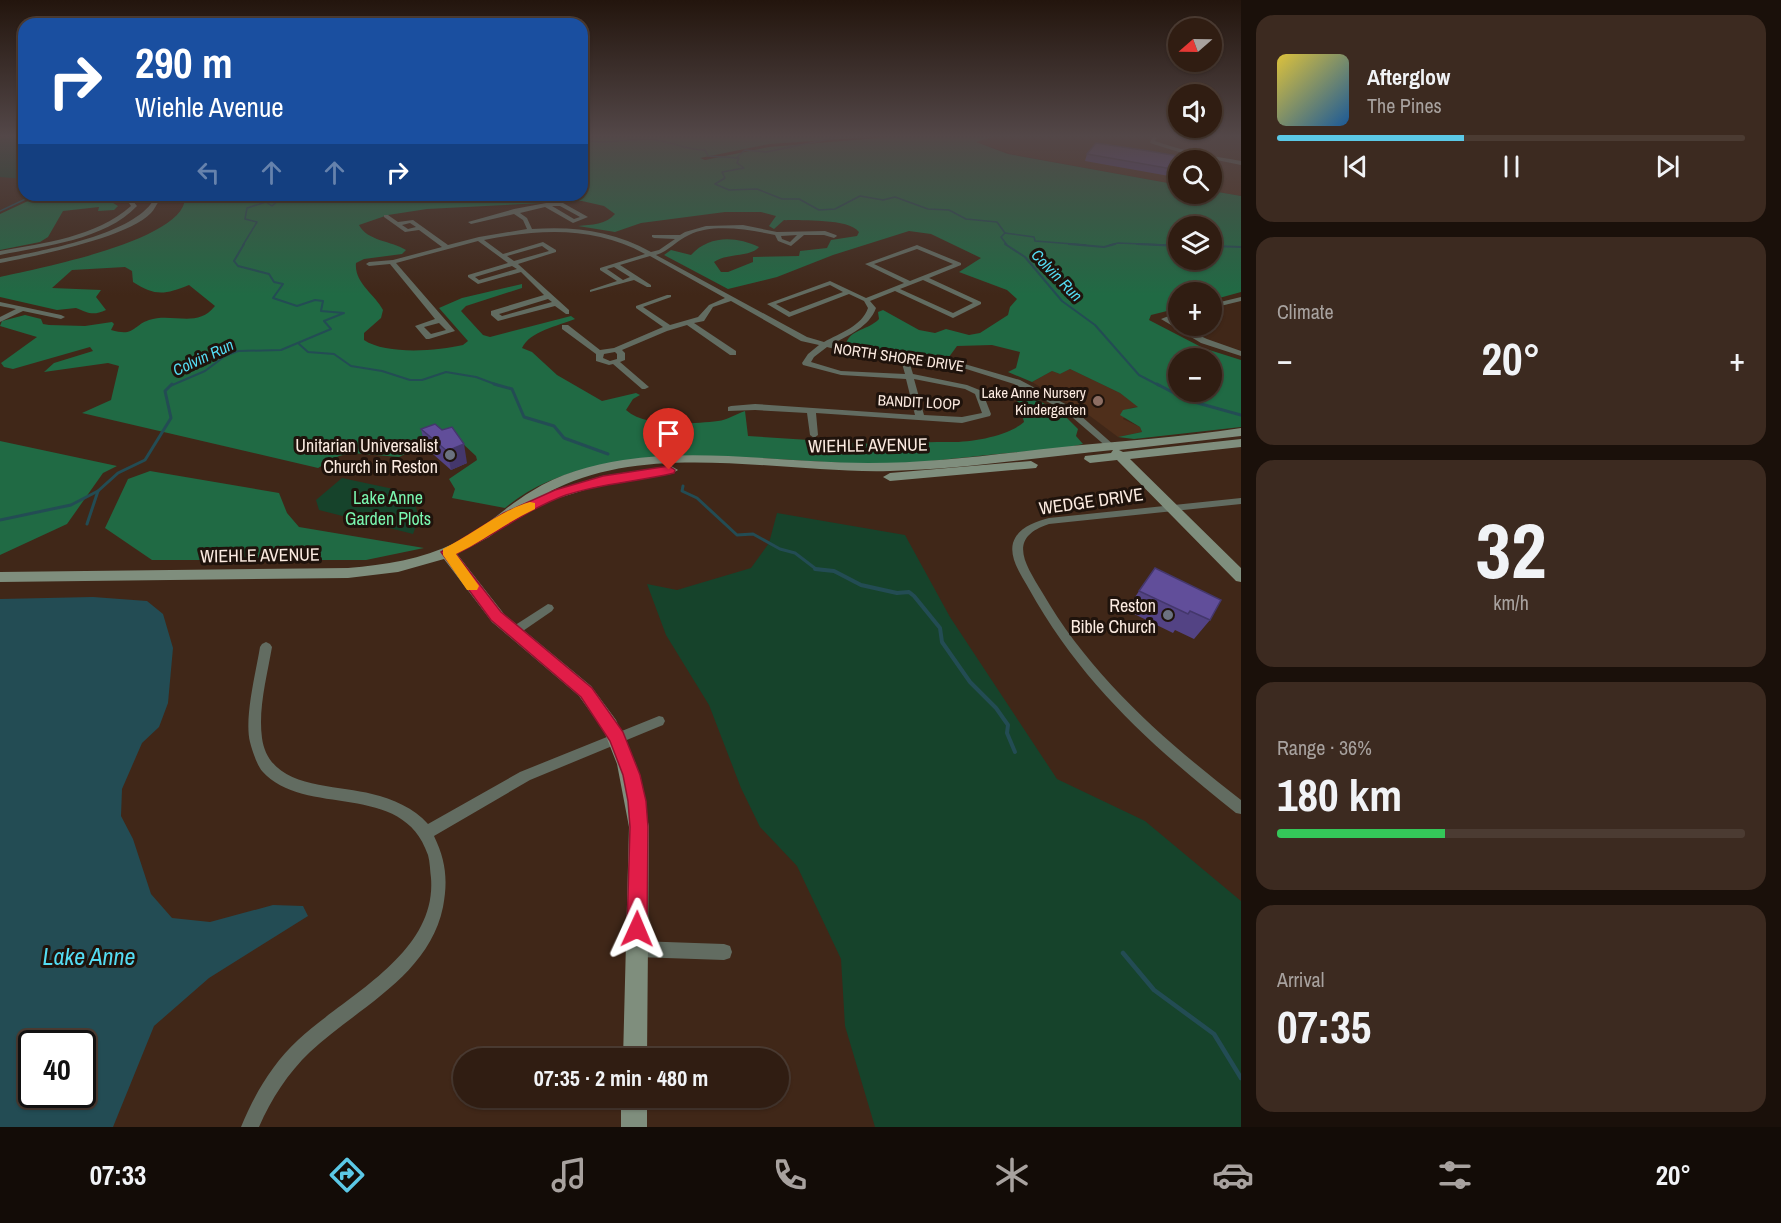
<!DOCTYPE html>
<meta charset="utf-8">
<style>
:root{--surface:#301d12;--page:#3c2a20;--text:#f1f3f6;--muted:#a8a29f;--line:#4b3b32;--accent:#5bc8e6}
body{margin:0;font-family:"Archivo Narrow",sans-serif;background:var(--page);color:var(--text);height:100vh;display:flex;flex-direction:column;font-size:22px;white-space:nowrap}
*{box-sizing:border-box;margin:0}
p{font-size:20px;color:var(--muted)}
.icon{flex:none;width:33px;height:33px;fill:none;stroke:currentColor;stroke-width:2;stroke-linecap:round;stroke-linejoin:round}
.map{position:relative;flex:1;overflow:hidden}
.side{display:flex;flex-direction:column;gap:15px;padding:15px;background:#1a100a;width:540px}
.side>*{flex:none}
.top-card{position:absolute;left:18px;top:18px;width:570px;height:183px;border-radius:18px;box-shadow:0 2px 4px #0004,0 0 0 2px var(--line);background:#1a4fa0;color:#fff;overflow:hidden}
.needle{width:39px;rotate:250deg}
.buttons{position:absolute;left:1168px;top:18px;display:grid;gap:12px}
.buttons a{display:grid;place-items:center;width:54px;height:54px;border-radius:50%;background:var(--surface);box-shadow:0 2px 4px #0004,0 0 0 2px var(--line);font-size:30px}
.speed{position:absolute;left:18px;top:1030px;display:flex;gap:12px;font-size:30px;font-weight:700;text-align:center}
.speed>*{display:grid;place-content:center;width:78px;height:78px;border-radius:50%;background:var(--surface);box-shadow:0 2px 4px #0004,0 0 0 2px var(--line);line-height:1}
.speed .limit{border:3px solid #111;border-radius:9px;background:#fff;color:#111}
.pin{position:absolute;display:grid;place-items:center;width:51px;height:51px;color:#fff;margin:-62px -26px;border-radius:50% 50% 50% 0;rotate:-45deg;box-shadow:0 0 6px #0007}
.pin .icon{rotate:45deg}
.me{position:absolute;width:66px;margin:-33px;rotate:1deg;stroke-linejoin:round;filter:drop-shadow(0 0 4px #0008)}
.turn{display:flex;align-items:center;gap:21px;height:126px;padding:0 18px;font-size:27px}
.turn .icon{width:78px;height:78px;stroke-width:2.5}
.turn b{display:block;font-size:42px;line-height:51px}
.lanes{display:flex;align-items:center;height:57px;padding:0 18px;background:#0003;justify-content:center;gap:30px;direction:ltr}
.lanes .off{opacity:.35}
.big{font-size:45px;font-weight:800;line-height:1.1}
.side .widget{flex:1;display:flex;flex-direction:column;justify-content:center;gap:9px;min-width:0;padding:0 21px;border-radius:18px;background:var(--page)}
.side .dial{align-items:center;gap:0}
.dial b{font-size:78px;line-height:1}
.song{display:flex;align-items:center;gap:18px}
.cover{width:72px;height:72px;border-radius:9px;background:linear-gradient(135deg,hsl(50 70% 55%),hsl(210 70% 35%))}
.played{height:6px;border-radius:3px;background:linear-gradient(90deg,var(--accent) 40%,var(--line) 40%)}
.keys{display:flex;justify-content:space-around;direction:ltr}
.heat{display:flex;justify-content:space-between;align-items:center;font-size:33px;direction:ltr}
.charge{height:9px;border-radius:4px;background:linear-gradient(90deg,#34c759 36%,var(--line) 0)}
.trip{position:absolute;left:453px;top:1048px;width:336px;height:60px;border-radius:30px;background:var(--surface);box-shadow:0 2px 4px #0004,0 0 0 2px var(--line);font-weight:800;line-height:60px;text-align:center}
.menu{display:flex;height:96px;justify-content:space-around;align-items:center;background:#130c07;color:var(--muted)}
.menu .icon{width:42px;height:42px}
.menu .on{color:var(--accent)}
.menu b{font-size:27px;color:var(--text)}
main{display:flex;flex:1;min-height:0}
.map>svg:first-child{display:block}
</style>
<main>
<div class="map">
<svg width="1241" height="1127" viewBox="0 0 1241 1127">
<rect width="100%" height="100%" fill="#402718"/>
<!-- built -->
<g fill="#4f2f1b">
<path d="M976 137H1241V196L1212 191V160H1179V185L1011 154 971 140Z"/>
<path d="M1070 369 1120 393 1139 407 1130 408 1123 419 1140 427 1142 432 1118 437 1090 416 1032 382 1052 371 1060 374Z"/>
</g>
<!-- green -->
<g fill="#16432b">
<path d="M24 137V179L0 177V138Z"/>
<path d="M342 478 412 493 419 518 413 534 319 510 316 500Z"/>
<path d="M777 513 905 535 950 617 1057 779 1145 821 1241 901V1127H875L845 1026 841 959 797 866 760 827 741 788 709 705 666 635 647 584 677 590 751 568 769 543Z"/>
</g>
<!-- forest -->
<g fill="#206a44" fill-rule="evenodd">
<path d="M582 137H871L769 144 700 158 705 160 769 147 890 137H993L976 142 1008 154 1179 185V194H1212V191L1241 196V292L1212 300V292H1179V308L1151 315 1149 320 1203 348 1241 360V427L1134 439 1118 437 1142 432 1140 427 1120 415 1123 410 1138 407 1120 393 1070 369 1060 374 1052 371 1032 382 1008 372 1016 368 1020 352 992 345 957 346 949 357 903 351 867 349 846 344C850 329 869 330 879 319L878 312 883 310 919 330 935 333 946 329 969 335 980 333 1008 315 1010 307 1017 299 1007 290 959 272 981 258 931 234 909 231 833 255 777 277 728 289 664 255 671 250 691 255C709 235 736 236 759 247 752 257 726 253 714 262L721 272H728L753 262V257L799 256 800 251 827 248 831 240 857 236 859 232C848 218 803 221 784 220L774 229 769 226 776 216 761 212H725L641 223 615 232 578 226C591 225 607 224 615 214L604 206 582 201 427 209 388 215 359 225C367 241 392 241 406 250L402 254 364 259 356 263C354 283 375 294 383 310L381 318 364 333V340C386 355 437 351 463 345L468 341 439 308 462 298 522 284V288L466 306 461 311 483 335 490 337 571 316 575 319C558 326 530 331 522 348L532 352 557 375 602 401 636 393 640 395 633 399 626 410C646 428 692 424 718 421 727 420 736 414 745 411L748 436 903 446C919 441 935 442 951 442 973 442 1008 436 1024 422L1020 405 1013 395 1017 392H1024L1064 415 1078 429 1076 436 1083 444C1056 451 1026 451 998 454 954 458 910 465 866 464 757 461 594 433 505 508L452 498 455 489 449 479 477 460 476 456 462 443 425 444 399 457 352 453 339 456 318 468 82 413 111 400 119 366 108 363 44 372 54 363 93 351 90 347 13 369 4 367 1 363 37 337 0 326 2 321 25 315 41 319 43 324 49 325 85 326 112 322 114 324 111 330C135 337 132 326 149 320 172 312 197 329 215 306L189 285C164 295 155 296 133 282L132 271 125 267 72 270 52 288 101 290 96 297 106 310C93 316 88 313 76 308L57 310 0 297V277C34 269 191 240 185 195H582ZM1179 226H1212V260H1179ZM1179 358H1212V392H1179Z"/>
<path d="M41 195H111L105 198 118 206 114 210 98 211 99 207 63 211 48 237 40 242 0 250V214Z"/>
<path d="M0 441 117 466 103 473 67 524 0 555Z"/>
<path d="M150 471 279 493 287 513 299 527 424 548 366 560H152L105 528 128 479Z"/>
</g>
<!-- water -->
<path fill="#234c54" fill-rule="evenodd" d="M93 597 147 601 163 614 173 648 168 703 159 727 142 743 122 789 121 816 133 839 151 894 172 918 210 922 273 905 303 906 308 916 209 978 154 1026 113 1127H0V599ZM32 1044H82V1095H32Z"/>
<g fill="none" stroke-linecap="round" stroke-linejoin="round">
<!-- stream-far4 -->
<g stroke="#234c54" stroke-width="1.5">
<path d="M582 140C609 145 621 139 647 139 667 139 686 151 705 150L708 156 739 158 737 163 744 168 722 172 725 178 715 184 729 190 757 189 782 199H799L819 210 835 209 860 196 883 200 895 197 928 209 949 210 966 219 997 222 1005 233 1001 237 1007 245"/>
<path d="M736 158 745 150 766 152 839 137"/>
<path d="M0 211 34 195"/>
<path d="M1005 233 1034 237 1035 241 1086 245"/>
<path d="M243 245 257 222 245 219 247 208 266 202 272 206 284 195"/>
<path d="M1110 245 1118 243 1167 245"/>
</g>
<!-- stream-far3 -->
<g stroke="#234c54" stroke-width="2">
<path d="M1005 244 1025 257 1062 301 1095 325 1139 375 1160 386"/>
<path d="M1069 244 1104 247 1115 244"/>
<path d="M1137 244 1179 246"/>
<path d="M1212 246 1241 247"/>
<path d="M299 344 308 352 334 354 351 366 382 371 410 380H422L446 372 476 377 500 386"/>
<path d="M170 386 205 371 225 356 238 351 281 350 331 329 324 321 344 313 321 311 323 301 315 300 297 306 273 298 283 284 274 282 269 274 238 266 234 261 244 244"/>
</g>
<!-- stream-far2 -->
<g stroke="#234c54" stroke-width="3">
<path d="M494 384 512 389 524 417 554 426 564 438 608 454"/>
<path d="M1157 384 1187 400 1241 415"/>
<path d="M683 486 682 491 697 498 737 535 753 534 780 549 795 553 816 569 825 570"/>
<path d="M0 520 71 505 98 491"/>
<path d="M87 524 98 491 118 473 145 460 171 418 165 391 172 384"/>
</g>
<!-- stream-far1 -->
<path stroke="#234c54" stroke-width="4" d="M815 569 834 571 861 585 897 593 909 592 914 596 940 628 942 642 970 682 996 708 1008 725 1007 733 1015 752"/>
<!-- stream -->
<path stroke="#234c54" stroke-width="4.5" d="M1123 953 1154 990 1214 1034 1241 1078"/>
<!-- street -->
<g fill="#626c61" fill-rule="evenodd">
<path d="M1152 137H1157L1155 141C1183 151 1212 156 1241 161V165L1182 153 1150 143Z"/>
<path d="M117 195H125L122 197 133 201 137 206C105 240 44 246 0 255V251C44 243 96 237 131 206L129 203 115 198 114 197Z"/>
<path d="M144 195H151L159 201C156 205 154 210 151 213 127 238 35 256 0 263V259C40 251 130 236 153 201Z"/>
<path d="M546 203H563L588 217 573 223 545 207 520 213 527 218 532 229C575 226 614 231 651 252L659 250 675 239 654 238 652 237V235H680L685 232 706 226 743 225 777 232 825 231 836 235 837 236 834 238 824 235H804L791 246 778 241 775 235C750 230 713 223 689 235 677 240 669 251 656 255L807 337 824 342C840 333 862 326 868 308L864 301 849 294 789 317 767 304 830 281 866 298 904 283 865 264 917 245 961 263V265L929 278 981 302V304L953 318 895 291 870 301 876 308C869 327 849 335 832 344L853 350 961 363 1020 380 1071 407 1115 446 1111 449 1108 448 1065 411 1014 384 960 367 909 361 913 374 967 385 982 391 991 414 990 416 962 423 816 413 818 435 814 438 810 435 807 413 755 410 728 411V407L731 406 755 404 915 415 906 379 841 375 803 365 802 363 808 354 819 345 801 341 731 301 713 307 704 321 694 323 736 351V355H730L687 325 667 331 622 350 625 353V360L620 362 649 387 645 389H642L613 364 609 365 596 361V354L562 329V325H568L600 350 614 348 663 327 636 308V306L667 295H671V297L643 307 670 325 698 317 709 305 725 298 650 256 620 265 651 285V287H647L634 280 590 292V290L617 281 600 270V268L645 254C594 226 540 229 484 240L503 254 543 242 556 250V252L518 264 569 310V314H566L555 306 498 321 491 315V311L544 295 521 272 478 284 468 277V275L508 263 478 241 396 263 455 331 429 339H426L415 326 435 319 390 264 369 266 366 264 369 262 393 260 442 247 419 230 405 232 384 217V215H388L398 222 413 220 448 245 479 237 527 229 523 220 514 214 471 224 468 222 514 209ZM552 206H560L580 217 574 219ZM410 223 416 227 408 229 402 225ZM797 235 790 242 782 239 781 236ZM542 246 549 251 514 261 507 256ZM917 249 953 264 910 281 874 264ZM512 266 517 269 479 280 475 277ZM614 267 630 277 623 280 607 269ZM923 280 973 303 953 313 900 289ZM830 285 843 292 790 312 776 304ZM548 299 552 302 502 316 499 314ZM439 323 446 330 431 334 424 327ZM827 347 853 354 901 360 905 374 841 371 811 362 814 357ZM615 352 617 354V359L610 361 603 358 604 354ZM914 379 965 389 975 394 982 413 962 417 924 415Z"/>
<path d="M1241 297V301L1212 308V304Z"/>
<path d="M0 302 61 315 65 317 61 319 23 311 0 322V317L16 309 0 306Z"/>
<path d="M1179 312V316L1171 319 1179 326 1207 339 1241 351V356L1201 343 1161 319Z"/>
<path d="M1241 498V504L1049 524C1006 538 1026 565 1042 592 1091 677 1165 741 1241 800V814L1236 813C1152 746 1082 684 1029 589 1022 576 1009 559 1013 543 1018 527 1035 522 1049 518Z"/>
<path d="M548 604 552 605 554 608 552 611 517 635H509L507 632 509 629Z"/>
<path d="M266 642 270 644 272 647C267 676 258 709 262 738 269 790 335 784 372 794 393 799 414 808 428 824L520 772 659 716 663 717 665 721 663 725 530 780 434 836C446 861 448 880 443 907 429 976 357 1008 310 1052 288 1073 271 1099 259 1127H241C254 1095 272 1064 298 1040 345 996 437 954 431 878 430 871 430 862 428 855 403 779 304 819 262 771 257 765 252 750 250 742 244 718 256 672 260 647L262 644Z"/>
<path d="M637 941 724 944 730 946 732 952 730 958 724 960 637 957 631 955 629 949 631 943Z"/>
</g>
<!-- secondary -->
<g fill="#7f8e7d" fill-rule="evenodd">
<path d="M1241 428V436L1119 450 1123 452 1241 439V447L1130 459 1241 568V582L1236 581 1117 460 1090 463 1084 459 1085 456 1111 453 1113 450C1039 457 965 469 890 471 782 474 648 439 549 492L602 476 671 466 678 470 671 474 604 484 552 500 547 499V494L489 537 457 554 504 614 591 686 616 720 636 764 649 827 647 1059H623L629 827 617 764 604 731 579 696 492 622 444 559 398 572 348 578 0 582V572L348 568C385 565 422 559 455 543 484 529 505 507 532 491 558 474 592 465 623 460 704 448 787 463 868 463 933 463 997 454 1062 447 1121 441 1181 437 1241 428Z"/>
<path d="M1031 461 1038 465 1036 468 890 481 883 477 890 473Z"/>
<rect x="621" y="1098" width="26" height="29"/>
</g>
</g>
<!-- wall -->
<g fill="#534384">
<path d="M1087 154 1178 156 1169 176 1085 161Z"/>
<path d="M421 429 467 463 451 470 425 447Z"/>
<path d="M1155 568 1210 620 1194 639 1175 630 1173 633 1126 610Z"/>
</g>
<!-- shaded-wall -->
<path fill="#44376c" d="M464 444 467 463 451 470 447 451Z"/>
<!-- building -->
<g fill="#614e9a" stroke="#44376c" stroke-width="1.5">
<path d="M1096 143 1149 151 1178 156 1172 169 1087 154Z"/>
<path d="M435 424 442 430 452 427 464 444 447 451 421 429Z"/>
<path d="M1155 568 1221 600 1210 620 1190 611 1188 614 1139 591Z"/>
</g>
<!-- sky -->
<linearGradient id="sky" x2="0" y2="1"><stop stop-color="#23150d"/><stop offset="0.46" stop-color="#534748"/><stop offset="1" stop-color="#534748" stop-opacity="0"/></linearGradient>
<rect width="1241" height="295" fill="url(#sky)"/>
<!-- route -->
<path fill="#e11d48" stroke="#92132f" stroke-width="1.5" d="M669 466 675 470 674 473C637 482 601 483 566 495 525 510 494 536 456 554L501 612 592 688 623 732 640 775 646 801 648 827 647 929 644 936 637 939 630 936 627 929 630 827 628 801 623 775 610 741 581 697 491 620 441 552 504 513 555 490 603 476Z"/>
<!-- slow -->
<path fill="#f59e0b" d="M530 502 535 503V509C507 522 483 541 456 554L479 586 477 590H467L443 555V549C472 535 501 510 530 502Z"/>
<!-- markers -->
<circle fill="#8d6e63" stroke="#1f130c" stroke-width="2" cx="1098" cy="401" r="6"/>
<g fill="#6b7280" stroke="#1f130c" stroke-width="2">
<circle cx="450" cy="455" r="6"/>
<circle cx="1168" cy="615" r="6"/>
</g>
<g text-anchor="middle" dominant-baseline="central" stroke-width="6" stroke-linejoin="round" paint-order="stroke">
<!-- far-street labels -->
<g font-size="15" fill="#fcebe1" stroke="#1f130c">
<text transform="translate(899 357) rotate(8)">NORTH SHORE DRIVE</text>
<text transform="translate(919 402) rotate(3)">BANDIT LOOP</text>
</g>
<!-- far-poi labels -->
<g font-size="15" fill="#fcebe1" stroke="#1f130c" text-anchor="end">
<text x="1086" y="392">Lake Anne Nursery<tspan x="1086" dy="17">Kindergarten</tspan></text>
</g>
<!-- far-water labels -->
<g font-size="16" font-style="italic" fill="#54dcf3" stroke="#1f130c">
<text transform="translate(1057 275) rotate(46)">Colvin Run</text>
<text transform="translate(203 357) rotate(-25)">Colvin Run</text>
</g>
<!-- poi labels -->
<g font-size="18" fill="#fcebe1" stroke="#1f130c" text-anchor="end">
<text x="438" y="445">Unitarian Universalist<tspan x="438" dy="21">Church in Reston</tspan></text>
<text x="1156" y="605">Reston<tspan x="1156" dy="21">Bible Church</tspan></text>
</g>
<!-- street labels -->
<g font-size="18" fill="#fcebe1" stroke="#1f130c">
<text transform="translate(868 445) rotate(-1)">WIEHLE AVENUE</text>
<text transform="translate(1091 501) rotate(-8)">WEDGE DRIVE</text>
<text transform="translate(260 555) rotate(-1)">WIEHLE AVENUE</text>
</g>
<!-- park labels -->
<g font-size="18" fill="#79f5af" stroke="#1f130c">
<text x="388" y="497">Lake Anne<tspan x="388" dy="21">Garden Plots</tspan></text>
</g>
<!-- near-water labels -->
<g font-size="24" font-style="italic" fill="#54dcf3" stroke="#1f130c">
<text x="89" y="956">Lake Anne</text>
</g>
</g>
</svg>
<div class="buttons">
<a><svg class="needle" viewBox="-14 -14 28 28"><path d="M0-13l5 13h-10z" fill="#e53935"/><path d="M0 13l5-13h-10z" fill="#a8a29f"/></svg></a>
<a><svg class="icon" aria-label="sound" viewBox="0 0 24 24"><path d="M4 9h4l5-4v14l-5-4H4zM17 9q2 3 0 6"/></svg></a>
<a><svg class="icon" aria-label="search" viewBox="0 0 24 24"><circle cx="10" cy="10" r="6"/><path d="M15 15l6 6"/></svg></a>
<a><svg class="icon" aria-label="layers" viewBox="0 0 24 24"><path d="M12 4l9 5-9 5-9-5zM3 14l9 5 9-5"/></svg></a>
<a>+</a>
<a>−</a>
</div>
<div class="speed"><div class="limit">40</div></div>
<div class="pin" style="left:669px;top:470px;background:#d93025"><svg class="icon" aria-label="arrive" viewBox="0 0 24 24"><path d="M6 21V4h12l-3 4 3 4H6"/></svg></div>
<svg class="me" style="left:637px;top:929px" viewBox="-20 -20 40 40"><path d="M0-17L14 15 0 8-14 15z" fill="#e11d48" stroke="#fff" stroke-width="4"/></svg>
<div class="trip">07:35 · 2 min · 480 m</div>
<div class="top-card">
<div class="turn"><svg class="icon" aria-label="right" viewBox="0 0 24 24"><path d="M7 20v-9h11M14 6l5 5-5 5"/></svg><div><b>290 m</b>Wiehle Avenue</div></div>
<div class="lanes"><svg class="icon off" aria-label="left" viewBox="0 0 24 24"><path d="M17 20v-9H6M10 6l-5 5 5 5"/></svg><svg class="icon off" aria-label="ahead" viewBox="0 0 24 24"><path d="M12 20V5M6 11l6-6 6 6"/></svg><svg class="icon off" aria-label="ahead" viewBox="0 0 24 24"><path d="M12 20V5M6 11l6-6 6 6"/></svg><svg class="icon" aria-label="right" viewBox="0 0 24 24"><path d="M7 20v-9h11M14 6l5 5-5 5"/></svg></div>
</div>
</div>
<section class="side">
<div class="widget">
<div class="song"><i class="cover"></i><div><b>Afterglow</b><p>The Pines</p></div></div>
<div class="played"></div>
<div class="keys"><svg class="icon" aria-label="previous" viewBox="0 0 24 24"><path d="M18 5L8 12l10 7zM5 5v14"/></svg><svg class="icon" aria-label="pause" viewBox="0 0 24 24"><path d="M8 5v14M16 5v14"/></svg><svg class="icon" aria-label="next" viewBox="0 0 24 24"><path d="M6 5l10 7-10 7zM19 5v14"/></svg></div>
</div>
<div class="widget"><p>Climate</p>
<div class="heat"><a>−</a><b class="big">20°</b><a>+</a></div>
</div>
<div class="widget dial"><b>32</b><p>km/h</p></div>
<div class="widget"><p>Range · 36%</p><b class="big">180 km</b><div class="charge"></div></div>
<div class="widget"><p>Arrival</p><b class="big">07:35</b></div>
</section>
</main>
<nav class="menu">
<b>07:33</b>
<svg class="icon on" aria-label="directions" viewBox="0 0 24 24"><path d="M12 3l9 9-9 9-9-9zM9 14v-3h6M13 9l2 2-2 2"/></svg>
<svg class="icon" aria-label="music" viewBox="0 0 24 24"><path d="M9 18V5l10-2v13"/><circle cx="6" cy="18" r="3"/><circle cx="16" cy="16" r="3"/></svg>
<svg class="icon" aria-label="phone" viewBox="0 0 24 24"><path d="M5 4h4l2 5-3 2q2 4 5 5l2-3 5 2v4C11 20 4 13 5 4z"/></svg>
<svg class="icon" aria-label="climate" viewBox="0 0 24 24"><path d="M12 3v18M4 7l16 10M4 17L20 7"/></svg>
<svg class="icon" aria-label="car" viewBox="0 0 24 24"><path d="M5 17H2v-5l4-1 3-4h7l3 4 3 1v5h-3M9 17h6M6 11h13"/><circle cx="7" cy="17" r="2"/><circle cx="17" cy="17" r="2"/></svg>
<svg class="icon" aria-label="filters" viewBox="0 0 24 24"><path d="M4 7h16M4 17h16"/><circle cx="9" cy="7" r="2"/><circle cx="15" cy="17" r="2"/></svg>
<b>20°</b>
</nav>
